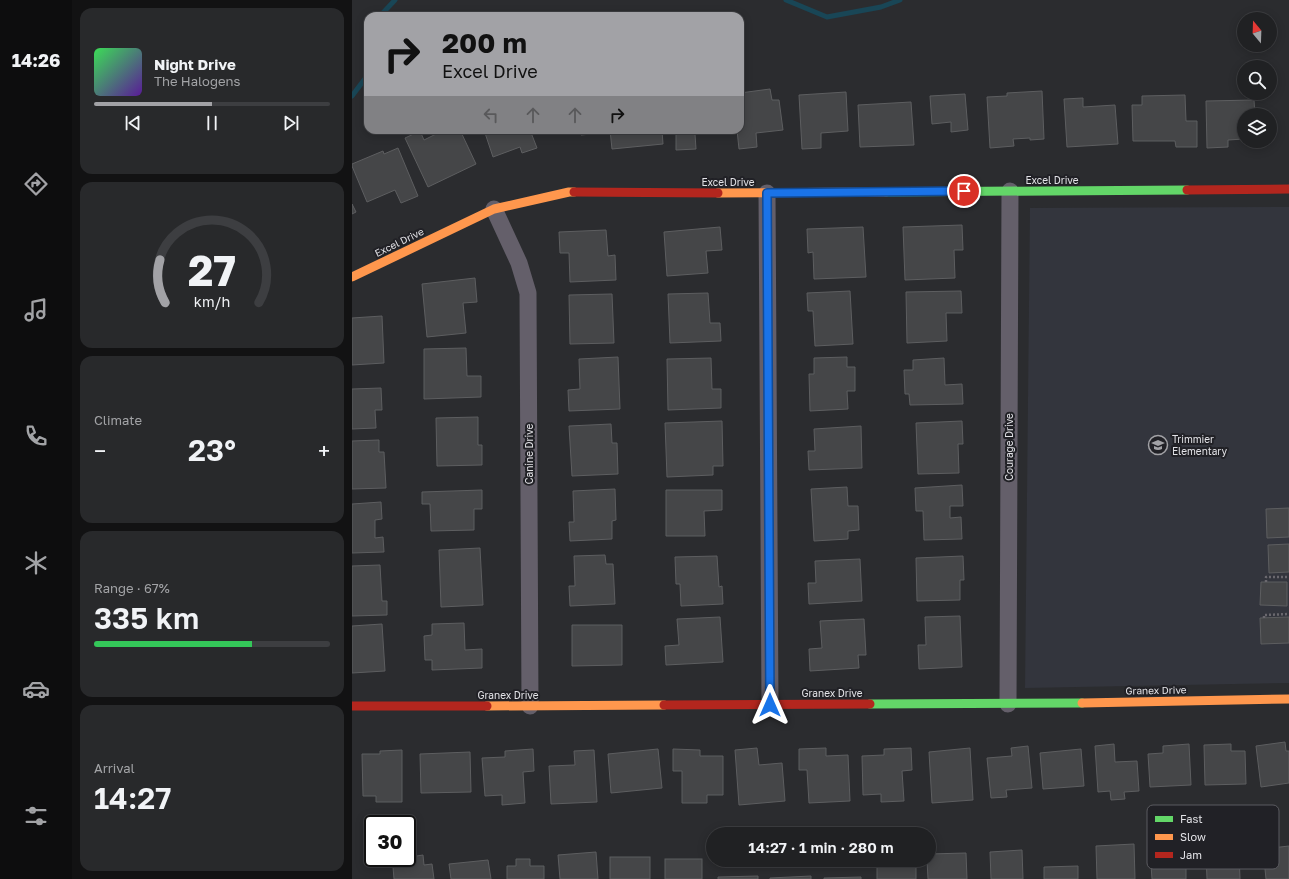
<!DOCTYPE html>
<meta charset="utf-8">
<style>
:root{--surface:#202123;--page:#28292b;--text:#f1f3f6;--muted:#a2a3a6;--line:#3d3e41;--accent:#a2a2a6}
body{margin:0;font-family:"Golos Text",sans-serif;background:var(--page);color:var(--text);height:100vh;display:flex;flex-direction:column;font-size:15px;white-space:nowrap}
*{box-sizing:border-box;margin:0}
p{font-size:13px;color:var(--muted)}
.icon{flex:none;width:22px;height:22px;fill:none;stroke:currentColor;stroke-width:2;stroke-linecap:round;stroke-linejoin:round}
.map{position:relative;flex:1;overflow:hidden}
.drawer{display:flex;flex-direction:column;gap:8px;padding:8px;background:#121213;width:280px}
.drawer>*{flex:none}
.guide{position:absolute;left:12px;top:12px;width:380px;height:122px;border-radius:12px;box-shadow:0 2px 10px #0003,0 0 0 1px var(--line);background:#a2a2a6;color:#111;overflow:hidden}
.needle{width:26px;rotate:341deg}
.fabs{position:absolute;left:885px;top:12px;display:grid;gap:8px}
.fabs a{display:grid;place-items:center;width:40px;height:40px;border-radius:50%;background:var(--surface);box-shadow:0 2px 10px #0003,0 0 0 1px var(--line);font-size:20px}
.speed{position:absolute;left:12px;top:815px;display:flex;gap:8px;font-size:20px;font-weight:700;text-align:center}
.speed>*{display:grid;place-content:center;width:52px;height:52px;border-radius:50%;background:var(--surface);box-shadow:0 2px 10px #0003,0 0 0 1px var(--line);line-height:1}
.speed .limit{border:2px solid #111;border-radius:6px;background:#fff;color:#111}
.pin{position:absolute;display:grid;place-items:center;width:34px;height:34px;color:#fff;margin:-17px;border:2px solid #fff;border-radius:50%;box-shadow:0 1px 4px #0007}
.me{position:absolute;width:44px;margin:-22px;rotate:0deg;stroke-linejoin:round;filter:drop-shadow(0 0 3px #0008)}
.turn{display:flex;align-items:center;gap:14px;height:84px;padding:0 12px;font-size:18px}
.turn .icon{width:52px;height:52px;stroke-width:2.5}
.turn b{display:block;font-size:28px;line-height:34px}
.lanes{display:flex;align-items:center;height:38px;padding:0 12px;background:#0003;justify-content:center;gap:20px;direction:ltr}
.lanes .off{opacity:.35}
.big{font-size:30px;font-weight:600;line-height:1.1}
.drawer .card{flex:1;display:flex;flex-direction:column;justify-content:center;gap:6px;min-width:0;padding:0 14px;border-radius:12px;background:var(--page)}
.drawer .dial{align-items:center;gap:0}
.dial svg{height:104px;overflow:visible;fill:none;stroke:var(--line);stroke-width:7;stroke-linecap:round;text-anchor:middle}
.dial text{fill:var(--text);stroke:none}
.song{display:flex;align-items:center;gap:12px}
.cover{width:48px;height:48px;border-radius:6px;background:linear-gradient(135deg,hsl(130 70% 55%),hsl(270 70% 35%))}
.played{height:4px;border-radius:2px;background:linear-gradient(90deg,var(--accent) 50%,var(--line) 50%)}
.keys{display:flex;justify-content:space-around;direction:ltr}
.heat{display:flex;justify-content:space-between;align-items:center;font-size:22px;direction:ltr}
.charge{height:6px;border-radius:3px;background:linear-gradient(90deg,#34c759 67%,var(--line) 0)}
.trip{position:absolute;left:354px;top:827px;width:230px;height:40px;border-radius:20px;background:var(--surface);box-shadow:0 2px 10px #0003,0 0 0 1px var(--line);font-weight:600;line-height:40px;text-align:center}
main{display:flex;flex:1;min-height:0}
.tab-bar{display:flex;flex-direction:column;width:72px;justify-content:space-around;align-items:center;background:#0d0d0e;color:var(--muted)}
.tab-bar .icon{width:28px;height:28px}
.tab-bar .current{color:var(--accent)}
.tab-bar b{font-size:18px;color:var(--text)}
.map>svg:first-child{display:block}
</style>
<main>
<nav class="tab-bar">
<b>14:26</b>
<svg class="icon current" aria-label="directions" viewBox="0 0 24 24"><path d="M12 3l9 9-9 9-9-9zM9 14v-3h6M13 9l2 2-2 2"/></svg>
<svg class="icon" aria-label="music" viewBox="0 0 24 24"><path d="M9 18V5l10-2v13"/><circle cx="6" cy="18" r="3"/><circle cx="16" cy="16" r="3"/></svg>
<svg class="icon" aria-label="phone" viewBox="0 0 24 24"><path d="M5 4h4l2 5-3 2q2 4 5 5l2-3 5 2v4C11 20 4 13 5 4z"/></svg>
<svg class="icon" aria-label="climate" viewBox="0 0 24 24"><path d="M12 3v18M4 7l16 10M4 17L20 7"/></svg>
<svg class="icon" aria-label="car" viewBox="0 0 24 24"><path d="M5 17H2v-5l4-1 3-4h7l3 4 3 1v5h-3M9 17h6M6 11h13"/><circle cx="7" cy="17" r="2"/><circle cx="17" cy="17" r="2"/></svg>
<svg class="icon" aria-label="filters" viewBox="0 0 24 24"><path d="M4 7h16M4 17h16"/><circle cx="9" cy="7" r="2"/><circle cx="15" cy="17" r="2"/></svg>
</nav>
<section class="drawer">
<div class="card">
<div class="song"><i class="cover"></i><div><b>Night Drive</b><p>The Halogens</p></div></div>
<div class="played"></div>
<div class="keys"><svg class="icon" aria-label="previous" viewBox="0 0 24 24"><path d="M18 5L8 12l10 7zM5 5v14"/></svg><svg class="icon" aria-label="pause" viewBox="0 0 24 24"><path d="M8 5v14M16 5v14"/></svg><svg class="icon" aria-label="next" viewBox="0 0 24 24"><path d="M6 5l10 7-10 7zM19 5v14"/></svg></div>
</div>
<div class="card dial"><svg viewBox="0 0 100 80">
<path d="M14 69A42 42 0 1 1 86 69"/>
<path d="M14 69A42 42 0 0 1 10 36" stroke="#a2a2a6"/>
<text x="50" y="56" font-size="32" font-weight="700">27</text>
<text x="50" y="72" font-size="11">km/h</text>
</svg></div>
<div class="card"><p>Climate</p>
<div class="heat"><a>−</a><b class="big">23°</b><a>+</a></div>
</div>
<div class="card"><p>Range · 67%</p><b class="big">335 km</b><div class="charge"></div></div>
<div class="card"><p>Arrival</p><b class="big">14:27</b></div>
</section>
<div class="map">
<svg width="937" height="879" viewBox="0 0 937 879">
<rect width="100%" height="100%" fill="#2b2c2f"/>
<!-- built -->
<path fill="#33353d" d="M937 207V683L673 688 678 208Z"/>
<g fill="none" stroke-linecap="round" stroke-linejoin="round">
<!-- stream -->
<g stroke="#194656" stroke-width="5">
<path d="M434 0 475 17 529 7 548 0"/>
<path d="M28 16 43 0"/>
<path d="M0 96 15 76 16 68"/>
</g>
</g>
<!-- building -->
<g fill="#454648" stroke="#5d5e60">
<path d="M418 89 420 100H427L431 130 404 133 405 147 387 149 385 130H388V93Z"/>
<path d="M690 91 692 139 678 140V138L661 139 662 146 638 148 635 97 655 96V93Z"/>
<path d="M494 92 496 131 469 133V148L450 149 447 95Z"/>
<path d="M613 94 616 130 599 132V122L580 124 578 96Z"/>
<path d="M833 95 834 121H845V147H824L823 141H781L780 105H790V96Z"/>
<path d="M731 98V107L763 105 766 144 715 147 712 99Z"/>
<path d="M902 100 903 115H892V139L876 140V147L855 148 854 101Z"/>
<path d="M559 102 562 145 508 147 506 105Z"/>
<path d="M89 130H108L124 164 76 187 53 138 68 131 72 140 90 131Z"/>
<path d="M132 130H178L185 148 170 153 168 147 141 157Z"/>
<path d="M229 130H249V133L229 135Z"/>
<path d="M258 130H310L311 144 260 149Z"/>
<path d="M324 130H371V133L343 134 344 149 324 150Z"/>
<path d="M46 148 66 196 49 203 43 190 15 202 0 166V164L31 151 32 154Z"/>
<path d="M0 204 4 212 0 214Z"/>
<path d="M610 225 611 250H602L603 278 553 280 551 227Z"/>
<path d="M368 227 370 250 354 251 356 273 315 276 312 232Z"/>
<path d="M511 227 514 277 462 279 461 252 456 253 455 229Z"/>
<path d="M254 230 256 256 263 255 264 280 218 282 217 253H208L207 232Z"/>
<path d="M123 278 125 302 111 303 114 333 75 337 70 284Z"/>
<path d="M498 291 501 344 463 346 461 311H456L455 293Z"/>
<path d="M609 291 610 313H594L595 341 555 343 554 292Z"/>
<path d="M356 293 358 323H368L369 341 318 343 316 294Z"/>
<path d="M260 294 262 343 218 344 217 295Z"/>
<path d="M30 316 32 363 0 365V318Z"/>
<path d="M114 348 115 376H129V397L72 399V349Z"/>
<path d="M266 357 268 409 217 411 216 390 228 389 227 359Z"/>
<path d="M495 357V367H503V391H495L496 409 458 411 457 374H462V358Z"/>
<path d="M359 358 360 389H369V408L316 410 315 359Z"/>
<path d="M592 358 593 385 610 384 611 404 558 405 557 394H553L552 370H561V360Z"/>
<path d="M29 388 30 410H23L24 428 0 429V389Z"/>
<path d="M126 417V445H130V465L85 466 84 418Z"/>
<path d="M370 421 371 466H361V475L315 477 313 423Z"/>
<path d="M610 421 611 444H606L607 473 566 474 564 423Z"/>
<path d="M259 424 260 443H265L266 474 220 476 217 426Z"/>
<path d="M509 426 510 468 457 470 456 451H463L462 429Z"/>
<path d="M27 440V452H32L34 488 0 489V441Z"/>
<path d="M610 485 611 506H598V518L609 517 610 539 572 540 571 511H564L563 488Z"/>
<path d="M495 487 496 506H506L507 530 496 531V539L462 541 459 489Z"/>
<path d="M263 489 264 520 260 521V539L218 541 217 522H222L221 491Z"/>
<path d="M130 490V509H122V530L79 531 78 504H70V492Z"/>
<path d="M314 490H370V510L352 511 353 536H314Z"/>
<path d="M29 502 30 519 23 520V538L31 537 32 552 0 553V504Z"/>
<path d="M937 508V537L915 538 914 509Z"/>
<path d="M937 544V572L917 573 916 545Z"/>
<path d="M128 548 131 605 89 607 87 550Z"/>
<path d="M253 555 254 564H261L263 604 218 606 217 586H223L222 556Z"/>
<path d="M365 556 367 587 370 586 371 604 329 606 328 584H324L323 557Z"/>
<path d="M611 556 612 580H608V600L565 601 564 558Z"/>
<path d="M508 559 510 601 457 604 456 583H464L463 561Z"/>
<path d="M28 565 30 601H35V615L0 616V566Z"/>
<path d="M909 582H935V606L908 605Z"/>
<path d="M608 616 610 667 567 669 566 645H574L573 617Z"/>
<path d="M368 617 371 662 314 665 313 646 327 645 325 619Z"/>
<path d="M937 617V643L909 644 908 618Z"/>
<path d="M512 619 514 655H506L507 668 458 671 457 649 470 648 468 621Z"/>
<path d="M112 623 113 650 130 649V668L80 670V660H73L72 636 80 635V624Z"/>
<path d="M30 624 33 671 0 673V626Z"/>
<path d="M220 625H270V665L220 666Z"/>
<path d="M933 742 934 751H937V783L909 787 904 746Z"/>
<path d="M762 744 763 762 785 761 787 791 772 792 773 799 759 800 758 791 746 792 743 746Z"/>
<path d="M837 744 839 785 798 787 796 754 811 753V746Z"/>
<path d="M879 744V751H893L894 784 853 785 852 745Z"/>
<path d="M676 746 680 788 654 790 655 797 639 798 635 758 660 756 659 748Z"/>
<path d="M405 748 407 765 430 763 433 801 387 805 383 750Z"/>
<path d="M474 748V756L496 755 498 801 457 803 455 770H447V749Z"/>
<path d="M559 748 560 770 550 771 552 801 529 802V794L511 795 510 756 532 755V749Z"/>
<path d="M618 748 621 800 580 803 577 752Z"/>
<path d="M181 749 182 771 171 772 173 803 150 805V795L133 796 130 758 153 757V751Z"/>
<path d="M306 749 310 788 259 793 256 754Z"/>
<path d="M321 749 348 750V756H371V795H355V803H330V771H321Z"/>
<path d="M729 749 732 786 691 789 688 753Z"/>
<path d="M50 750V802H24V796H11L10 754H28V751Z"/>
<path d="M242 750 245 802 199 804 197 766 223 765 222 751Z"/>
<path d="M118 752 119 792 69 793 68 754Z"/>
<path d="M782 844 783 879H745L744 846Z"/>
<path d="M937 846V879H914L911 849Z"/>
<path d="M670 850 671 879H639L638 852Z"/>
<path d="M244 852 246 879H208L206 855Z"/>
<path d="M887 852 888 879H855L854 854Z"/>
<path d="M614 853 615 879H576L575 860H577V854Z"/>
<path d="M71 855 72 865 80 864 82 879H42L41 867 53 865 52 858Z"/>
<rect x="258" y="857" width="40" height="22"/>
<path d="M164 859H178V866H192V879H155V866H164Z"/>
<rect x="313" y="859" width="37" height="20"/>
<path d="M136 860 139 879H99L97 864Z"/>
<rect x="525" y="860" width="39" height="19"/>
<path d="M834 864V879H800L799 865Z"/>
<path d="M726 866V879H692V867Z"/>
<path d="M406 876V879H366V877Z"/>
<path d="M459 876V879H418V878Z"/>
<path d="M509 877V879H472V878Z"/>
</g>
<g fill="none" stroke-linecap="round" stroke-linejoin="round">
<!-- path -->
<g stroke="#6a686e" stroke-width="2.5" stroke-dasharray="2 2" stroke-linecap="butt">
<path d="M914 582V577H937"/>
<path d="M912 618V615L937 614"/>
</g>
<!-- street -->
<g stroke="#645f6a" stroke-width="17">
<path d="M415 193 418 705"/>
<path d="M142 209 167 263 176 293 178 706"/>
<path d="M656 704 658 191"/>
</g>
<!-- fast -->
<g stroke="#63d668" stroke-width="9">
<path d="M534 192 835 190"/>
<path d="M518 704 730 703"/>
</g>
<!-- slow -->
<g stroke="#ff974d" stroke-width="9">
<path d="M366 193 534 192"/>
<path d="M0 277 142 209 217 192H222"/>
<path d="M730 703 937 699"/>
<path d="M135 706 312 705"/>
</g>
<!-- jam -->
<g stroke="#b3261e" stroke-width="9">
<path d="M835 190 937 189"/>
<path d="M222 192 366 193"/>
<path d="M312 705 518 704"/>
<path d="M0 706H135"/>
</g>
</g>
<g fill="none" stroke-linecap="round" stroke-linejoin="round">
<defs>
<path id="route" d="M418 705 415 193 612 191"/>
</defs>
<!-- route casing -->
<use href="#route" stroke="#114b97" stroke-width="10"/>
<!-- route -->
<use href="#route" stroke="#1a73e8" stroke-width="7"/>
</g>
<!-- icons -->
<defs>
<symbol id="school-ring" viewBox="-11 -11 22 22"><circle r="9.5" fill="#212126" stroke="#a2a2a6" stroke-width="1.5"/><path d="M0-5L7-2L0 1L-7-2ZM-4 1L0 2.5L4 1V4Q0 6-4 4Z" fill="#a2a2a6"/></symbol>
</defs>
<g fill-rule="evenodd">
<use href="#school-ring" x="795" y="434" width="22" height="22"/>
</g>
<g text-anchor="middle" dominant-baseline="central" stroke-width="4" stroke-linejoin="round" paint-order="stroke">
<!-- street labels -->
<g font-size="10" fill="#e2e2e6" stroke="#212126">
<text x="700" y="180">Excel Drive</text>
<text x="376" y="182">Excel Drive</text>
<text transform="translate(47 242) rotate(-26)">Excel Drive</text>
<text transform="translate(657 447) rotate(-90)">Courage Drive</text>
<text transform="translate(177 454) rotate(-90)">Canine Drive</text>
<text transform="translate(804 690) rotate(-1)">Granex Drive</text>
<text x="480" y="693">Granex Drive</text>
<text x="156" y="695">Granex Drive</text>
</g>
<!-- poi labels -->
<g font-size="10" fill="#e2e2e6" stroke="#212126" text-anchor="start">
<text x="820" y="439">Trimmier<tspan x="820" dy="12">Elementary</tspan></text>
</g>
</g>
<!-- legend -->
<rect x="795" y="805" width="132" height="64" rx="6" fill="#212126" stroke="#5b5b60" stroke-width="1"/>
<rect x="803" y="816" width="18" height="6" fill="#63d668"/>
<rect x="803" y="834" width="18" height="6" fill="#ff974d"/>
<rect x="803" y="852" width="18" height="6" fill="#b3261e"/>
<g font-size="11" fill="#e2e2e6">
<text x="828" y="823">Fast</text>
<text x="828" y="841">Slow</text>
<text x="828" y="859">Jam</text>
</g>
</svg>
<div class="fabs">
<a><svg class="needle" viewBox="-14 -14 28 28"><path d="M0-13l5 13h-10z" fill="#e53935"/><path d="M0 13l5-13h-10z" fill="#a2a3a6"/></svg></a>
<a><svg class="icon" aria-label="search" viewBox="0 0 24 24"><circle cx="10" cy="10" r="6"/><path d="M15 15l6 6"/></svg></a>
<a><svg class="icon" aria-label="layers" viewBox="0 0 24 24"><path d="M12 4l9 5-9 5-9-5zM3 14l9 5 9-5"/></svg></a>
</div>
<div class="speed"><div class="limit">30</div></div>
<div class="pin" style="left:612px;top:191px;background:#d93025"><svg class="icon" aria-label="arrive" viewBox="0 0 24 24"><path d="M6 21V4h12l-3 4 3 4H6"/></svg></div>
<svg class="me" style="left:418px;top:705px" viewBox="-20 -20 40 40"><path d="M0-17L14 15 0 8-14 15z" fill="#1a73e8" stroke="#fff" stroke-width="4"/></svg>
<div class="trip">14:27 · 1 min · 280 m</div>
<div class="guide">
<div class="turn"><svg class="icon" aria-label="right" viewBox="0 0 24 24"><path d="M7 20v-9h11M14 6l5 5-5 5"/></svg><div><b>200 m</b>Excel Drive</div></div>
<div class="lanes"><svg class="icon off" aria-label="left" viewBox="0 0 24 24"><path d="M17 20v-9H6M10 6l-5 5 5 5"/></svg><svg class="icon off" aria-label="ahead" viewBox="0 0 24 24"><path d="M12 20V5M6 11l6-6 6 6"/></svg><svg class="icon off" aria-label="ahead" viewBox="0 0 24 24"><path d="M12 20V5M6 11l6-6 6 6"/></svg><svg class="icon" aria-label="right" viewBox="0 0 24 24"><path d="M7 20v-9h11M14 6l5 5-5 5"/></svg></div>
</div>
</div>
</main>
